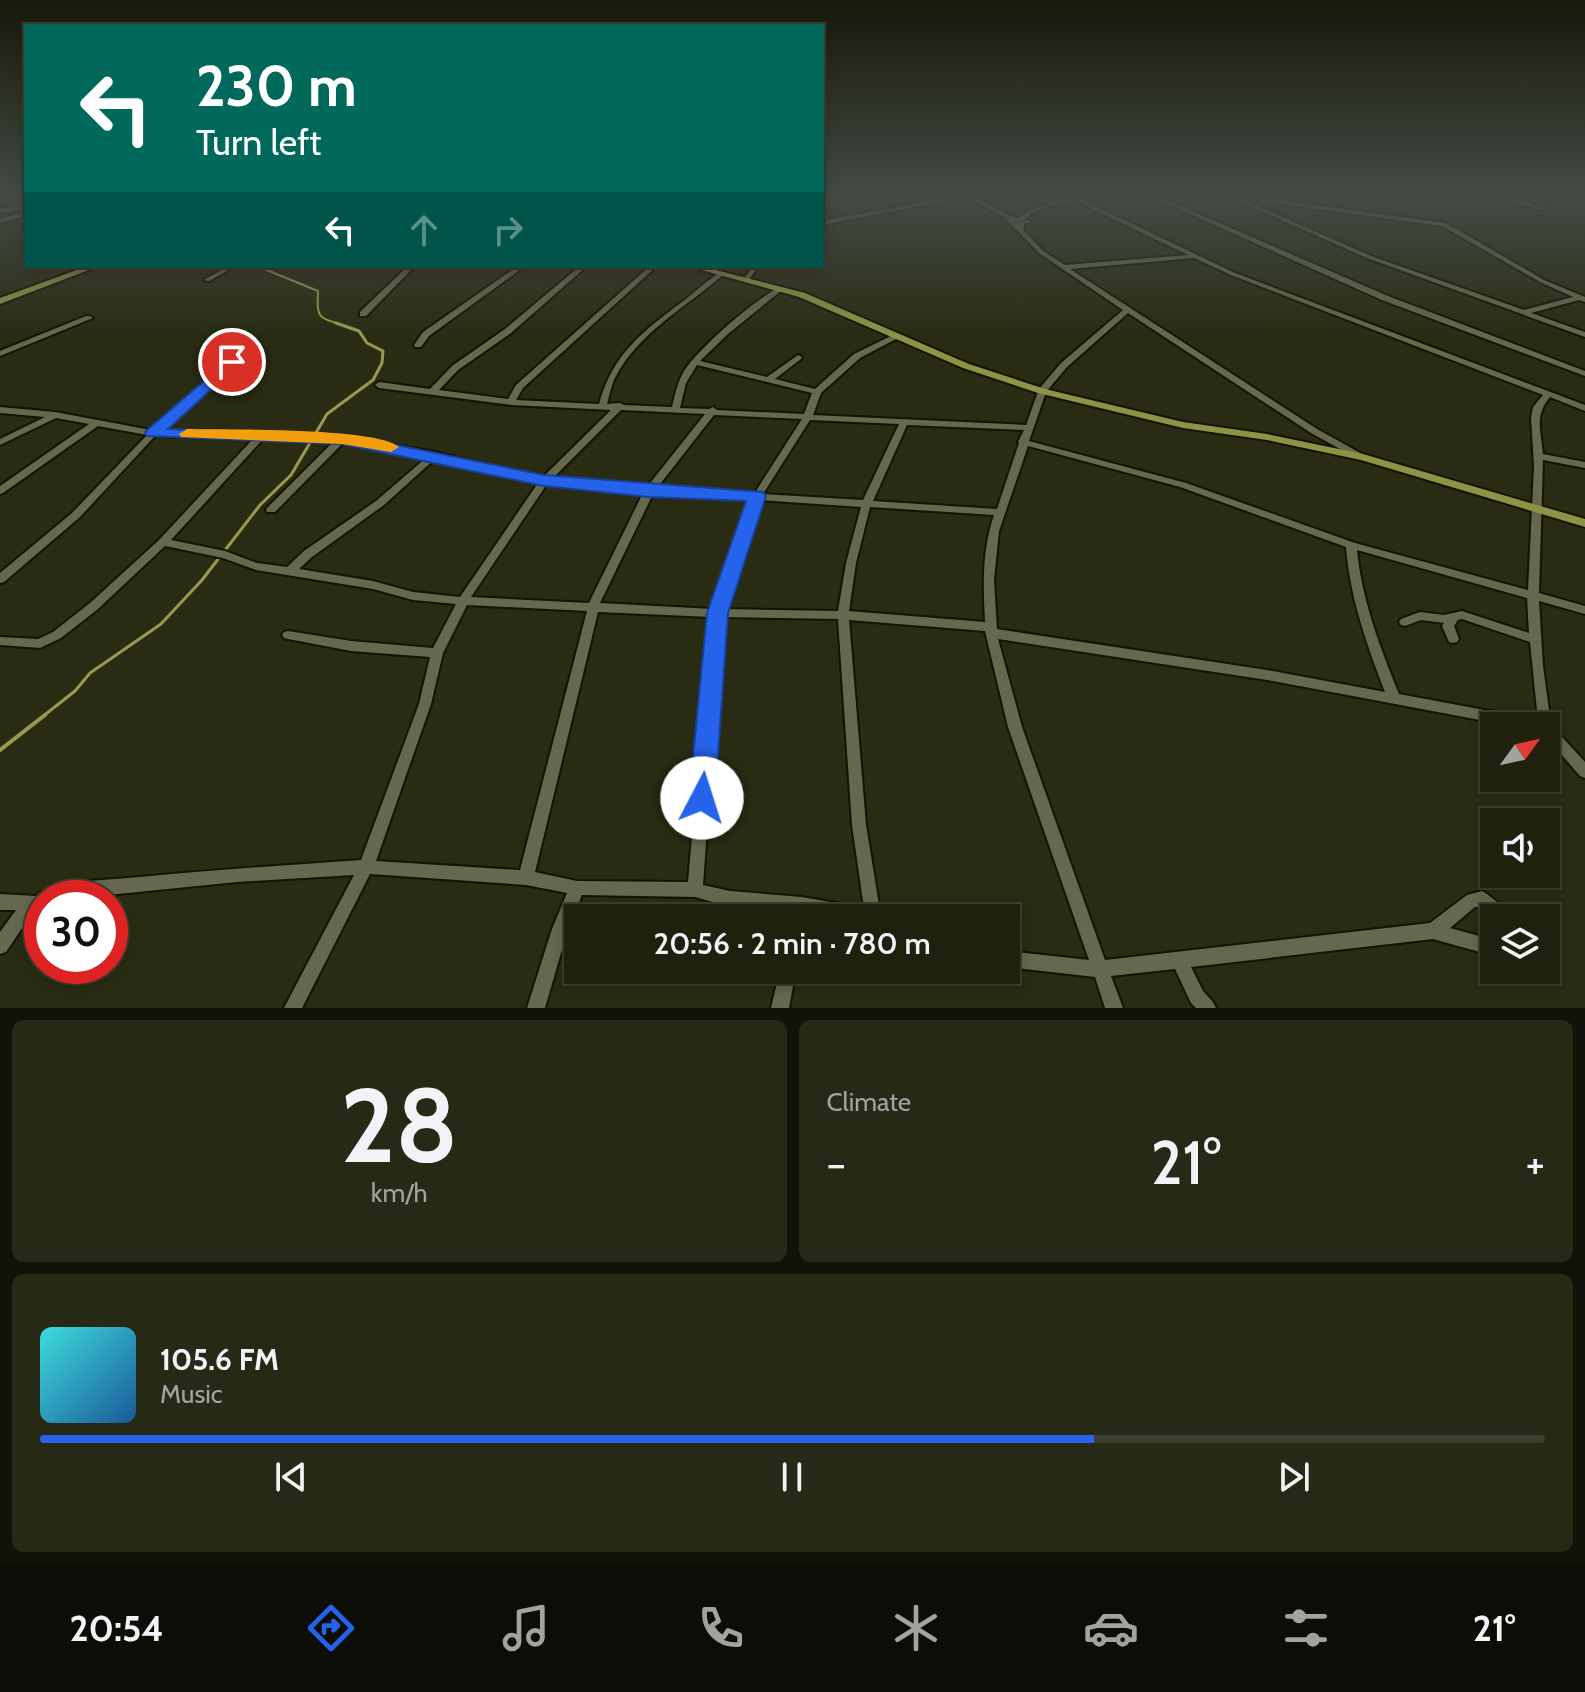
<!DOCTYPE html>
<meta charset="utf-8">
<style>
:root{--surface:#1f210e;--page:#272917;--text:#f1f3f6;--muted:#a1a39e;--line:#3c3e2e;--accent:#2563eb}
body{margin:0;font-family:Cabin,sans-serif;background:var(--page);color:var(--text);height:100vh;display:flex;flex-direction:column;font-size:30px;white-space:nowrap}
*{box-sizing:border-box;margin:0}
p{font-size:26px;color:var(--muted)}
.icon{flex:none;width:44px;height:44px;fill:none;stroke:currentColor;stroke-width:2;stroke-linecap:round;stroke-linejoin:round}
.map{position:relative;height:1008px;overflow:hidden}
.panel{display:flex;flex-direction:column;gap:12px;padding:12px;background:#111208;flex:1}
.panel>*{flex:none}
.banner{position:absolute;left:24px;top:24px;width:800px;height:244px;border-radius:0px;box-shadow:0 4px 12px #0003,0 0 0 2px var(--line);background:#00695c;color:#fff;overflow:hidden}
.needle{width:52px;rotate:57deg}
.buttons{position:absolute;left:1480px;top:712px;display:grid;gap:16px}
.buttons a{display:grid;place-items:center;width:80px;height:80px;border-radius:0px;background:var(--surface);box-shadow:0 4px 12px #0003,0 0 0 2px var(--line);font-size:40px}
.speed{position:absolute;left:24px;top:880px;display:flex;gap:16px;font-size:40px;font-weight:700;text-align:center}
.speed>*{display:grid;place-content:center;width:104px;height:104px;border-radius:50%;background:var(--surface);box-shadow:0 4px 12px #0003,0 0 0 2px var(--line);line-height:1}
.speed .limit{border:12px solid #d22;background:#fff;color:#111}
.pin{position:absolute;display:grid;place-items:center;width:68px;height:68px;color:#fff;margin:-34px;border:4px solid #fff;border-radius:50%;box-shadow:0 2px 8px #0007}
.me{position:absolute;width:88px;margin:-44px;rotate:5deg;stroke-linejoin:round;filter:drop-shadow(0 0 6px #0008)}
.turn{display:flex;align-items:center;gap:28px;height:168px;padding:0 40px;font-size:36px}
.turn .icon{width:104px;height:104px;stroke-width:2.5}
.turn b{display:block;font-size:56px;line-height:68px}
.lanes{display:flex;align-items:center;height:76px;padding:0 40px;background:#0003;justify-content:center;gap:40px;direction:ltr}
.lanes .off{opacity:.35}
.big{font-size:60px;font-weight:600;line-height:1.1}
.panel .widget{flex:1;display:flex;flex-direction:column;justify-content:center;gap:12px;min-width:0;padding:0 28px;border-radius:12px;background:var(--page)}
.panel .dial{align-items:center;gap:0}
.dial b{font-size:104px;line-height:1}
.song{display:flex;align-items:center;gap:24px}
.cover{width:96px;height:96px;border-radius:12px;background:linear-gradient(135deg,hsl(180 70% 55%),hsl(210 70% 35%))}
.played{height:8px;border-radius:4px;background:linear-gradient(90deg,var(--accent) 70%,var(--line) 70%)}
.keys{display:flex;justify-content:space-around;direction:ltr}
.heat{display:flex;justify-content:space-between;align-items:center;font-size:44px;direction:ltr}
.panel .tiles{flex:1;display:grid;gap:12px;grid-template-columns:1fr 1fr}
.widget:last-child{grid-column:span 2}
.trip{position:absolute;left:564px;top:904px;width:456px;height:80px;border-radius:0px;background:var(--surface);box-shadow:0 4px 12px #0003,0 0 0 2px var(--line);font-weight:600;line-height:80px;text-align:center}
.tabs{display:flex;height:128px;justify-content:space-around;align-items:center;background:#0c0d06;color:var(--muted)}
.tabs .icon{width:56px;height:56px}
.tabs .on{color:var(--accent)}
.tabs b{font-size:36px;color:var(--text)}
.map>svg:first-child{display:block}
</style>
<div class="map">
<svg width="1585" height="1008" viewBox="0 0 1585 1008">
<rect width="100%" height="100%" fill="#292c13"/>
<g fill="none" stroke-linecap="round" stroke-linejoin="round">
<!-- stream-far2 -->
<path stroke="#969b50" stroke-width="2" d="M257 266 318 291C317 318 317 317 342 325"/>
<!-- stream-far1 -->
<path stroke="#969b50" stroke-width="3" d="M42 717 75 691 90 673 161 624 202 580 260 505 291 475 327 414 373 380 382 363 383 351 367 343 359 331 336 323"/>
<!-- stream -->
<path stroke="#969b50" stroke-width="4" d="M0 750 45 715"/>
<defs>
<g id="minor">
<path d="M957 196H972L1008 215 1019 218 1029 210 1050 204 1036 196H1043L1056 202 1081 196 1082 197 1080 199 1235 273 1585 405V411L1550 397C1534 416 1541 431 1543 454L1585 462V468L1543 460 1539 593 1585 606V614L1539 601 1543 666 1551 725 1585 762V778L1580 776 1546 737V726H1512L1267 680 998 639 1022 727 1105 960 1430 923 1467 895 1482 891 1487 894 1510 912 1512 918H1494V920L1479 907H1475L1450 928 1494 940V956L1433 939 1191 967 1203 991 1213 1002 1216 1008H1196L1191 1003 1175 969 1111 976 1123 1008H1105L1095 977 1006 967V951L1089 960 1008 727 985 631 849 620 866 825 880 911 885 912 887 918H833L808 914 807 918H791L793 912 730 907 695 897 582 895 568 929 545 1008H527L552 929 567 893 526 885 370 874 302 1008H284L354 875 237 882 78 898H42V905L40 904 38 907 35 909 6 952 0 954V932L16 910H0V894L36 896 38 893C69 880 107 880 140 877 214 870 287 865 361 860L419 704 430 657 351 651 288 639 284 638 282 635 284 632 288 631 351 641 433 648 456 604 413 600 373 589 256 570 223 558 165 546 98 609 61 638 40 648 0 645V637L38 639 53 632 90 603 159 540 253 439 155 436 80 517 4 582 0 583V573L72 513 147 435 98 426 3 493 0 494V486L89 424 56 418 0 445V439L45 417 0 413V407L55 412 151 430 226 363 209 358 208 356 212 354 236 362 161 431 258 434 262 432 266 434 342 436 434 452 542 478 611 410 511 405 379 388 375 385 379 382 430 389 452 366 505 329 580 266H587L511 333 458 370 439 390 508 399 516 385 650 266H657L523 388 516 400 599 404C613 352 645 330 686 299 697 290 709 279 721 272L724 274 723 275C686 307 636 334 614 380 611 388 609 396 607 404L620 403 624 405 672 407C675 395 677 383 684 371 701 346 753 301 780 287L784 289 782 290 728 334 700 361 767 377 798 355 802 357 801 359 775 379 815 389 854 354 895 334 899 336 898 338 860 358 821 393 813 415 1026 425 1039 389 1061 363 1123 310 1039 253 1004 217 966 197 822 225V221ZM1074 200 1188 255 1065 265 1043 251 1024 231V223H1030V221L1025 219 1033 212ZM1194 258 1231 275 1543 395 1533 407 1531 418 1534 466 1528 590 1355 543 1186 483 1029 441 1046 392 1067 367 1128 313 1311 433 1358 459H1364L1366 457 1364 455 1317 429 1070 269ZM697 365 812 393 804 414 717 410 713 407 709 409 680 408 686 383ZM621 410 705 414 647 487 594 484 552 479ZM714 415 802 419 754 494 657 488ZM810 420 899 424 863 500 763 494ZM907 425 1024 430 1018 442 1019 443 997 509 873 501ZM263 439 334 441 267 508 266 510 267 512H275L344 442 427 457 376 501 304 551 287 567 257 563 225 551 171 540ZM1028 446 1180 487 1346 547C1350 598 1367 645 1385 692L1267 670 997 629 994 580 999 531ZM436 458 538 483 460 597 413 592 373 581 299 569 312 557 384 505ZM547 484 594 490 643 493 589 603 471 597ZM653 494 751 500 713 609 600 603ZM760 500 861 507 846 563 838 611 724 609ZM870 507 994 515C982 550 983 586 985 622L849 611 856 563ZM1357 550 1527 598 1529 633 1462 611 1444 615 1420 612 1401 619 1399 622 1401 625 1405 626 1421 620 1444 623 1442 626 1449 642 1453 643 1457 642 1459 639 1454 626 1458 620 1462 619 1530 642 1538 720 1399 694C1380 647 1362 601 1357 550ZM467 605 587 611 520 870 376 861 431 704 443 653ZM598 612 711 617 688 882 577 881 535 872ZM722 617 838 619 852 825 864 908 802 897 730 891 703 885Z"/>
<path d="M1150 196H1157L1388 296 1585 371V376L1382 300Z"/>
<path d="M1227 196H1234L1371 256 1524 310 1573 297 1540 282 1442 226 1243 199 1240 197 1245 196 1446 223 1544 280 1585 297V302L1579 300 1531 313 1585 332V337L1367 258Z"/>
<path d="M1495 196H1503L1545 208 1542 210Z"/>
<path d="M0 208 24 207 26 208V210L0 212Z"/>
<path d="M26 211V215L0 223V219Z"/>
<path d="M228 266H236L209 281 204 280Z"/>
<path d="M408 266H415L366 316H360V312Z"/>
<path d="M518 266H525L429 336 421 347H415L414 345 423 332Z"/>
<path d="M753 266H759L748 281H744L743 280Z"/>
<path d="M86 316H89L93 318 0 356V351Z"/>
<path d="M780 970H796L789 1008H771Z"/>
</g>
<g id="major">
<path d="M88 266H99L0 304V298Z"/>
<path d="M687 266H700L805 293 969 364 1045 389 1183 422 1267 434 1363 454 1585 519V527L1361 460 1267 440 1183 428 1038 393 963 368 799 297Z"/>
</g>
</defs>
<!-- minor casing -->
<use href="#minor" stroke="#121400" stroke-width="4"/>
<!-- major casing -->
<use href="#major" stroke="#121400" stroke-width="4"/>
<!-- minor -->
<use href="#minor" fill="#65684d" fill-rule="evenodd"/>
<!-- major -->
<use href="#major" fill="#8c9345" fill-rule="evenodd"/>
</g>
<!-- sky -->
<linearGradient id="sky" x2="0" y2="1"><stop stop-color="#17180a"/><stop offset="0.58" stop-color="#434b44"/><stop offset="1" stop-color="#434b44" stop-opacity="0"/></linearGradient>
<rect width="1585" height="337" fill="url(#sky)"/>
<!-- route -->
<path fill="#2563eb" stroke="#184099" stroke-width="2" d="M232 357 238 359V365L168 429 342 434 544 475 763 492 766 496 728 613 715 798 711 806 702 809 693 806 689 798 707 613 746 501 649 497 544 486 342 444 147 436 145 433 147 430Z"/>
<!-- slow -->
<path fill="#f59e0b" d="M187 429C224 430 377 427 399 447L391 452 342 444 181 437 179 434Z"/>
</svg>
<div class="buttons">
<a><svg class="needle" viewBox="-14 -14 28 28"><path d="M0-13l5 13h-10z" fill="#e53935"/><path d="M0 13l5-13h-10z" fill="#a1a39e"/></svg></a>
<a><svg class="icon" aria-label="sound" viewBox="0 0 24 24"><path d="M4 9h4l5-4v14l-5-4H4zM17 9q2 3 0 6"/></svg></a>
<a><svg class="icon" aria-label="layers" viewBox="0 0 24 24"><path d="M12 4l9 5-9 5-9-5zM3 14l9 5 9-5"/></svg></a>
</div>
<div class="speed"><div class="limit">30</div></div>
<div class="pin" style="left:232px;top:362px;background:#d93025"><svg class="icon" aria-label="arrive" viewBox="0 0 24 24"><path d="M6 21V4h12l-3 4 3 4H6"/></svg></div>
<svg class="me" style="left:702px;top:798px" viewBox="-20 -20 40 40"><circle r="19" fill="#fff"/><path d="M0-13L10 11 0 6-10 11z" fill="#2563eb"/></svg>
<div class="trip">20:56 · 2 min · 780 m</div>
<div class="banner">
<div class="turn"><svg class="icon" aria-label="left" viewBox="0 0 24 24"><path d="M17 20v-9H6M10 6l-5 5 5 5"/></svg><div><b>230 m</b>Turn left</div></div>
<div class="lanes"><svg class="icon" aria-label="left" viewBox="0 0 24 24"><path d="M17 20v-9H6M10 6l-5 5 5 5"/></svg><svg class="icon off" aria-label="ahead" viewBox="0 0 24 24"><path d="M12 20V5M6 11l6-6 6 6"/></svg><svg class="icon off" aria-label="right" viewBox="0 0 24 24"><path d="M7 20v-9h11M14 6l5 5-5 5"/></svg></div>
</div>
</div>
<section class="panel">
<div class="tiles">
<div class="widget dial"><b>28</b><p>km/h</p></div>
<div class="widget"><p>Climate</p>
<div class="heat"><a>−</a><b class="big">21°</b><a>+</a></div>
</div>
<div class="widget">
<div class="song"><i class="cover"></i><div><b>105.6 FM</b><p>Music</p></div></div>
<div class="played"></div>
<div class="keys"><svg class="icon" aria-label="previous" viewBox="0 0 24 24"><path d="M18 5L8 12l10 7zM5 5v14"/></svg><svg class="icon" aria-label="pause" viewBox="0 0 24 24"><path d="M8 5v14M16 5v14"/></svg><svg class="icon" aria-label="next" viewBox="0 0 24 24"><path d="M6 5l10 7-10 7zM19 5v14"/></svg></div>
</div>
</div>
</section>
<nav class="tabs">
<b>20:54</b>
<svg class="icon on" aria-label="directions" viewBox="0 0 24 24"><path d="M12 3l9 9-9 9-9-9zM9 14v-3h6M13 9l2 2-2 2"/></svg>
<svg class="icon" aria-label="music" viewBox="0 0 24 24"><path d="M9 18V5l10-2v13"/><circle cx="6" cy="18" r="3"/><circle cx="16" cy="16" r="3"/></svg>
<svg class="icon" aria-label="phone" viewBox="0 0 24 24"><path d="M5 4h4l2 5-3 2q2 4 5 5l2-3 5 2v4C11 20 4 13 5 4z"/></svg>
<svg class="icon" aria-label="climate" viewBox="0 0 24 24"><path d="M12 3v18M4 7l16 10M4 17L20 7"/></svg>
<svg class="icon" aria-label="car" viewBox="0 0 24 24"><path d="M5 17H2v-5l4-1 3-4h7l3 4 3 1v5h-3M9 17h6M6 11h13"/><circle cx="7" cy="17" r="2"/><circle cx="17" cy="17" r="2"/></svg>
<svg class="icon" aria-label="filters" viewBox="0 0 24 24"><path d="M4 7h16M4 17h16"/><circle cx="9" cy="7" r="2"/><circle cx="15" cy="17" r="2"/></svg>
<b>21°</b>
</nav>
